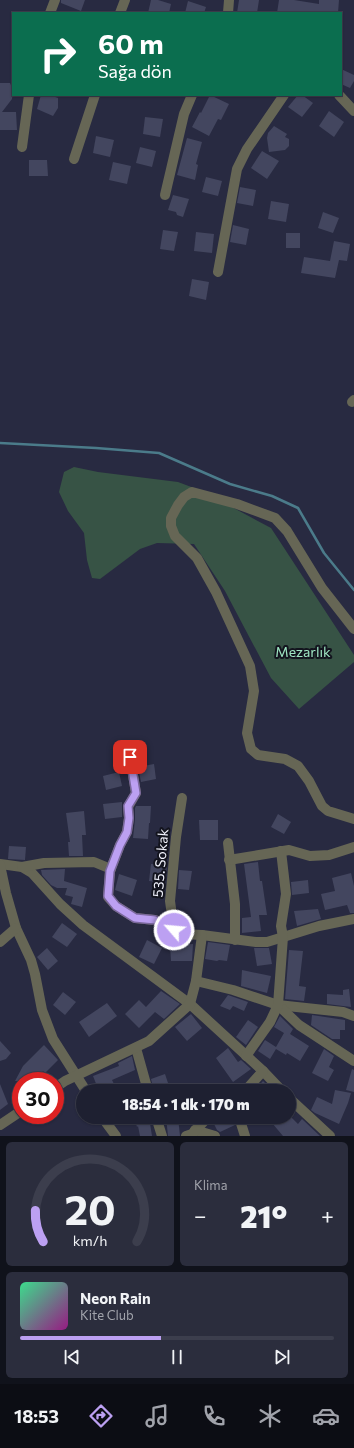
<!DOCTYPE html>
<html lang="tr">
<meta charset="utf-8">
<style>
:root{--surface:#1e2031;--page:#2b2d3d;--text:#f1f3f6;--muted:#a1a3ab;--line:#3c3e4d;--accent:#bca0f2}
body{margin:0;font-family:Commissioner,sans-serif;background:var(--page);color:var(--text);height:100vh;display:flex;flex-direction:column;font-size:15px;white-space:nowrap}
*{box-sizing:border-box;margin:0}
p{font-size:13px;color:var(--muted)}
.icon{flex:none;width:22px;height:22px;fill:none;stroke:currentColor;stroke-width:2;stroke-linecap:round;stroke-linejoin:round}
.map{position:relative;height:1136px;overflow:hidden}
.sheet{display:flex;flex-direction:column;gap:6px;padding:6px;background:#10121b;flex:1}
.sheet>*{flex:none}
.guide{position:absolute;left:12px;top:12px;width:330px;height:84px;border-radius:0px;box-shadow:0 1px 3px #0004,0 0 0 1px var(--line);background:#0b6e4f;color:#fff;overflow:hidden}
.speed{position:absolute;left:12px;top:1072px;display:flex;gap:8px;font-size:20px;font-weight:700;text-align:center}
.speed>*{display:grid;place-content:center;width:52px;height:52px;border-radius:50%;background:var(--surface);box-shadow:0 1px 3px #0004,0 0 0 1px var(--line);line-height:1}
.speed .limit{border:6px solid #d22;background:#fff;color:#111}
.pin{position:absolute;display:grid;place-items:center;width:34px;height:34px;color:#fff;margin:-17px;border-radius:8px;box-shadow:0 2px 6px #0006}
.me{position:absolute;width:44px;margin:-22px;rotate:297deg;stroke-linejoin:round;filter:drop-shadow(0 0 3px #0008)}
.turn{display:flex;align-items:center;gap:14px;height:84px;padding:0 20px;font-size:18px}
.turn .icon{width:52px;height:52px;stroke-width:2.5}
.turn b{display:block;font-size:28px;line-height:34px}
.big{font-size:30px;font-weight:800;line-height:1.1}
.sheet .card{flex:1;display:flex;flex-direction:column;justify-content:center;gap:6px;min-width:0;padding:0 14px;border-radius:6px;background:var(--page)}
.sheet .dial{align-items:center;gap:0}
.dial svg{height:104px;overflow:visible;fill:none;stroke:var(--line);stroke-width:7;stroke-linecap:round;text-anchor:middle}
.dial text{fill:var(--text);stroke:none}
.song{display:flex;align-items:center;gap:12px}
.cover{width:48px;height:48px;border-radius:6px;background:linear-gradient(135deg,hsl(150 70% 55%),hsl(310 70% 35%))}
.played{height:4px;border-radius:2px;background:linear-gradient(90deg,var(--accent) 45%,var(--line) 45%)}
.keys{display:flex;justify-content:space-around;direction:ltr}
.heat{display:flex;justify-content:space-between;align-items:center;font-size:22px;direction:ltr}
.sheet .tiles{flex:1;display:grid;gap:6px;grid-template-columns:1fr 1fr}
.card:last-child{grid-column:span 2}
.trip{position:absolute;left:76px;top:1084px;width:220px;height:40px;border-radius:20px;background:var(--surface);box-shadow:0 1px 3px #0004,0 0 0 1px var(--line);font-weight:800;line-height:40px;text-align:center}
.tab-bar{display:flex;height:64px;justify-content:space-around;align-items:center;background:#0c0d14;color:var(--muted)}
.tab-bar .icon{width:28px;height:28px}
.tab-bar .active{color:var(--accent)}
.tab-bar b{font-size:18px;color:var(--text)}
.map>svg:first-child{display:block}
</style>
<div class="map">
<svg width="354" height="1136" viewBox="0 0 354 1136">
<rect width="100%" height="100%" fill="#282a41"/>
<!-- green -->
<path fill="#375345" d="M74 467 98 472 178 482 202 491 271 528 354 655V662L299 709 271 678 225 591 194 544 157 543 140 549 100 579 92 578 87 560 84 533 68 511 59 492 64 472Z"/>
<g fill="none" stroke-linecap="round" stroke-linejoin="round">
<!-- stream -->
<path stroke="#4b7b8a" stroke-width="2.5" d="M0 443 96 448 159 453 230 484 272 496 298 508 324 553 354 590"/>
</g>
<!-- building -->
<g fill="#43465f">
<path d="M61 0H85L81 11 61 3Z"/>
<path d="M151 0H158L171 4 169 13H148Z"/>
<path d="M239 0H259L257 13H237Z"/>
<path d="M279 0H294L319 4V0H339L338 13H277Z"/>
<path d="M188 1 206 7 204 13H185Z"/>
<path d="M341 69 354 75V81L350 88 341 84Z"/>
<path d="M0 83H10L13 90 12 99 2 112H16L17 130H0Z"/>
<path d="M41 95H50L58 98V108L53 116 37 109Z"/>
<path d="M210 95 229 104 221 120 218 119 209 136 192 127 200 112 201 113Z"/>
<path d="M298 95H302L313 103 302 117 288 107Z"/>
<path d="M329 111 344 122 334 137 319 126Z"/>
<path d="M145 117 163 119 160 137 143 134Z"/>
<path d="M274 126 287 134 285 137 289 139V146L285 150 269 152 267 138 268 133Z"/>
<path d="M96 136 114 140 110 157 93 153Z"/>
<path d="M187 138 202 142 196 164 198 165 195 180 177 175Z"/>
<path d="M140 147 156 151 152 167 136 163Z"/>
<path d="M262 151 279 161 267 179 251 168Z"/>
<path d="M29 160H47L48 176H29Z"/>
<path d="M113 162 131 166 127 184 109 180Z"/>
<path d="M206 177 222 181 218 196 202 192Z"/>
<path d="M240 187 256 190 253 206 237 203Z"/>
<path d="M173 195 189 199 183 217 177 215 176 212 168 210Z"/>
<path d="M271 201 289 204 286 222 268 219Z"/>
<path d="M323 212 339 218 333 233 318 228Z"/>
<path d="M233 225 249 229 246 245 230 242Z"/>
<path d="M163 230 178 232 174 251 160 249Z"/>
<path d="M196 232 214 234 212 253 194 251Z"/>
<rect x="286" y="233" width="14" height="15"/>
<path d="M334 241 350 244 347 261 339 260 335 278 301 273 304 257 330 261Z"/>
<path d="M192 279 209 282 206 300 189 296Z"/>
<path d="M154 764 156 779 141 782 138 767Z"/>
<path d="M119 772 122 786 106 790 103 776Z"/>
<path d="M122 802V817L105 819 103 804Z"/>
<path d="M136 806H151L150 823H149L148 839 133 838 135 819V808Z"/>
<path d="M84 811 86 835H82L83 856H69L68 842H70L66 813Z"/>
<path d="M278 814 291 822 284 834 271 827Z"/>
<path d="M199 820H218V840H200Z"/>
<path d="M9 846 26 847 25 860 8 859Z"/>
<path d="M258 862 260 881H262L267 915H259L261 931 242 933V918L251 917 244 864Z"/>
<path d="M151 864 167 865 165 883 149 881Z"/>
<path d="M65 869 64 881 87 888 82 907 71 904 73 897 65 895 67 888H57L51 885 42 875 41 870Z"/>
<path d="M179 870 192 871 189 890 178 889Z"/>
<path d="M351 873 354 886V913H350L347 905 325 910 321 894 335 891 332 878Z"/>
<path d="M119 874 137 880 132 896 115 890Z"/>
<path d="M308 880 309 893 292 895 291 882Z"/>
<path d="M318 909 321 919 297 926 294 911Z"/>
<path d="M62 923 77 934 67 947 52 937Z"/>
<path d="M147 940 162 948 154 964 139 957Z"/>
<path d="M208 942 230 945 227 961 219 960 217 961 205 959Z"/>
<path d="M193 944 192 961H171L170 945Z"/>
<path d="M47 948 58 961 48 970 37 957Z"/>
<path d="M254 948H269L272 964 257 966Z"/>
<path d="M289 950 303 951 299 986 306 987 304 1001 285 999Z"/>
<path d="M242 970 271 976 267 993 241 986Z"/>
<path d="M349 989 351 1007 327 1004V994L343 995V990Z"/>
<path d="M161 991 180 1004 164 1019 155 1012 139 1028 125 1014 139 1000 146 1007Z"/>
<path d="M63 992 76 1002 65 1015 53 1005Z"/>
<path d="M228 995 248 1002 244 1011 233 1006 230 1010 220 1006Z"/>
<path d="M107 1003 117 1016 89 1037 79 1022Z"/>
<path d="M191 1014 202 1028 187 1041 175 1027Z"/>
<path d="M312 1015 345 1020V1030H340V1039H332L311 1025Z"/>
<path d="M280 1016 293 1029 290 1034 309 1046 300 1061 287 1053 286 1055 276 1049 270 1059 258 1051 265 1040 276 1047 284 1033 274 1027Z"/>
<path d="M248 1020 258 1027 246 1045 236 1037Z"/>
<path d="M0 1041 11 1053 6 1059 0 1061Z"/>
<path d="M44 1045 58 1060 45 1073 43 1071 36 1081H15L23 1066Z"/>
<path d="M228 1048 238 1062 241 1060 251 1069 233 1082 216 1058Z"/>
<path d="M324 1049 334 1056 329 1067 334 1070 328 1081 312 1073Z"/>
<path d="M132 1056 135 1070 112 1080 115 1086 99 1091 93 1076 119 1066 118 1063Z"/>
<path d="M352 1069 354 1070V1092L346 1090Z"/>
<path d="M165 1074 169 1086 154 1091 151 1079Z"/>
<path d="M263 1081 273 1091H254Z"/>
<path d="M0 1084 8 1104 0 1110Z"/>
<path d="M335 1090 351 1093 348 1103 339 1124 315 1113 311 1110 317 1097 332 1104Z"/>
<path d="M134 1117H149L152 1136H140L138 1126 137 1127Z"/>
<path d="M166 1117H178L180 1136H168Z"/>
<path d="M214 1117H231L235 1125 220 1132 217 1130 213 1122Z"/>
<path d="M267 1117H291L298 1124 302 1119 320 1136H283Z"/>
</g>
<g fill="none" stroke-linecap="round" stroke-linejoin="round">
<!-- minor -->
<g stroke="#665" stroke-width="10">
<path d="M50 13 55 0"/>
<path d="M120 13 125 0"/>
<path d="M228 13 229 0"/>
<path d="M339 95 354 111"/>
<path d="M22 147 29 95"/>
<path d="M74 159 95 95"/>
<path d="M165 195 184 114 192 95"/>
<path d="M218 272 237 169 247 149 284 95"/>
<path d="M352 402 354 400"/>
<path d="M354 629 322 588 287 531 275 518 237 504 192 492 184 497 178 505 171 518V526L175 536 197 558 216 592 250 666 254 691 247 733 251 749 258 755 285 759 298 766 309 781 322 806 328 811 354 819"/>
<path d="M130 757 136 793 128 807 129 818 127 832 120 845 110 871 108 897 116 906 135 918 155 920 182 934 202 935 256 942H267L319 926 354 919"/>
<path d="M228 843 235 904V940"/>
<path d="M229 860 289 850 310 856 329 855 354 847"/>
<path d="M0 864 22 867 32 873 60 904 83 925 190 1004 263 1071 282 1091"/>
<path d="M0 865 6 893 16 928 31 960 35 974 42 1010 53 1039 86 1091"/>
<path d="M22 867 44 863 94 862 111 869"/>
<path d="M174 930 170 901 176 837 182 798"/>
<path d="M0 942 16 928"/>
<path d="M196 981 233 990 278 1005 343 1012 354 1016"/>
<path d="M278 1005 299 1025 354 1061"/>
<path d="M136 1048 148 1091"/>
<path d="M246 1056 270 1022 278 1005 283 937 281 926 286 894 281 851"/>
<path d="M55 1088 65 1081 149 1041 190 1004 196 981 202 935"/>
<path d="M245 1091 263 1071"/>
<path d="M289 1098 330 1136"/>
<path d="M102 1117 116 1136"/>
<path d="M156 1117 162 1136"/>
<path d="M239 1117 245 1136"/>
<path d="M0 1125 21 1111"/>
<path d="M195 1130 215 1136"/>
<path d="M186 1136 192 1134 208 1117"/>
</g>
</g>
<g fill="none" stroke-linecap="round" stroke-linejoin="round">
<defs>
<path id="route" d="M130 757 136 793 128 806 129 818 127 832 120 845 110 871 108 896 116 906 135 918 155 920 174 930"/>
</defs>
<!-- route casing -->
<use href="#route" stroke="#7a689d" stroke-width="10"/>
<!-- route -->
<use href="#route" stroke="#bca0f2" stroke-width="7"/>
</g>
<g text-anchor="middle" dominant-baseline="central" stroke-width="4" stroke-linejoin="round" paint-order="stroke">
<!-- park labels -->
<g font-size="14" fill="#9fe6c3" stroke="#13141e">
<text x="303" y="651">Mezarlık</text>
</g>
<!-- street labels -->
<g font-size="14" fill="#f3f4fe" stroke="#13141e">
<text transform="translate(160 863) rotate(-85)">535. Sokak</text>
</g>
</g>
</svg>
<div class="speed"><div class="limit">30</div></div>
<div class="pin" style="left:130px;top:757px;background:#d93025"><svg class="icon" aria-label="arrive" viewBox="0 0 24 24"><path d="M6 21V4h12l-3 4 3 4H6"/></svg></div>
<svg class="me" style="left:174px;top:930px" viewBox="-20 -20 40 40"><circle r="17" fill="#bca0f2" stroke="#fff" stroke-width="3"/><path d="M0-11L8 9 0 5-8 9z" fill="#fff"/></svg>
<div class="trip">18:54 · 1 dk · 170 m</div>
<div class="guide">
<div class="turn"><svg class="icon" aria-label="right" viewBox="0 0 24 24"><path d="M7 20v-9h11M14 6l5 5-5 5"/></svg><div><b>60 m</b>Sağa dön</div></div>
</div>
</div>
<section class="sheet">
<div class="tiles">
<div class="card dial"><svg viewBox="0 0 100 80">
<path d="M14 69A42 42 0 1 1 86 69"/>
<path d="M14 69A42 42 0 0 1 8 45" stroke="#bca0f2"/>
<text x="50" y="56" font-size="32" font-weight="700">20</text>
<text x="50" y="72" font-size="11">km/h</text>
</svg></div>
<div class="card"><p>Klima</p>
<div class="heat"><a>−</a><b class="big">21°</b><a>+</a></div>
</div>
<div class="card">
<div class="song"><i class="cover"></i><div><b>Neon Rain</b><p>Kite Club</p></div></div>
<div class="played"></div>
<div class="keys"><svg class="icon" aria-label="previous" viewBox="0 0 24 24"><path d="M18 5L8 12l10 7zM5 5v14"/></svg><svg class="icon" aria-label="pause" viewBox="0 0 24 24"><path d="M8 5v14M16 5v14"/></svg><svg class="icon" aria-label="next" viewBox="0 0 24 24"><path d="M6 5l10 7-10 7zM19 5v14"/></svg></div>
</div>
</div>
</section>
<nav class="tab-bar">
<b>18:53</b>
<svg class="icon active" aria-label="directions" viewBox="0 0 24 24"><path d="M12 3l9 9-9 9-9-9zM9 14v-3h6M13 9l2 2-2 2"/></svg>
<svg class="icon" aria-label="music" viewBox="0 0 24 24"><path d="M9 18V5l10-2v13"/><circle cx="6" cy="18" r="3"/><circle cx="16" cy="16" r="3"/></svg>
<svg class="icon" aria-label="phone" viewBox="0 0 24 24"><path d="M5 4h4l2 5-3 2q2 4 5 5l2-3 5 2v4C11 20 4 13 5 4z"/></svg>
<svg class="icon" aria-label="climate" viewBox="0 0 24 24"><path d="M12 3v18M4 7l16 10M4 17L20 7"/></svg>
<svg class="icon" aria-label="car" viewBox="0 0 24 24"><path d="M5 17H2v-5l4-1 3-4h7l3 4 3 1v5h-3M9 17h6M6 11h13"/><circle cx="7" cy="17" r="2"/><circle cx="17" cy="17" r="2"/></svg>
</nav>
